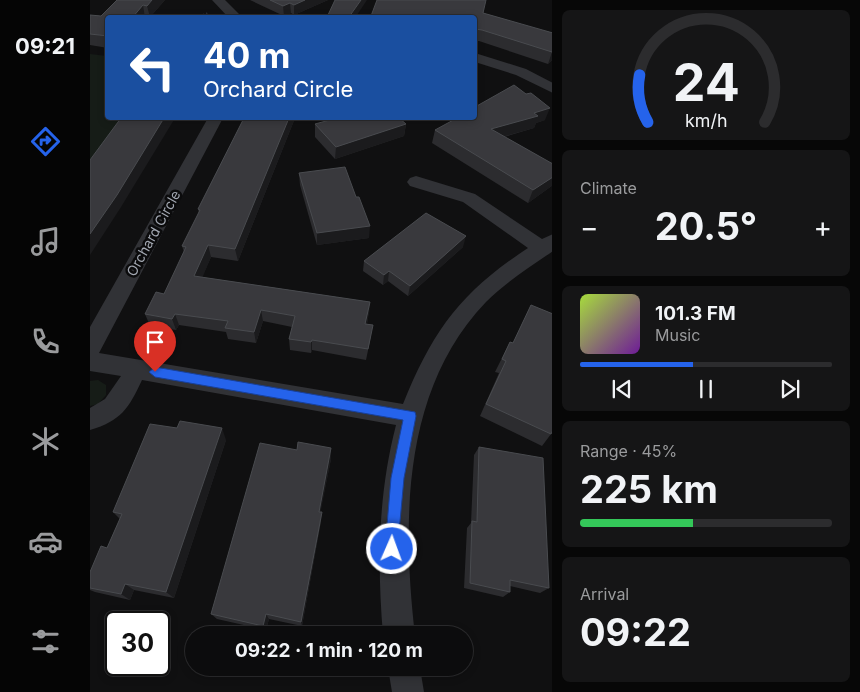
<!DOCTYPE html>
<meta charset="utf-8">
<style>
:root{--surface:#0c0c0d;--page:#151516;--text:#f1f3f6;--muted:#9a9b9d;--line:#2c2c2e;--accent:#2563eb}
body{margin:0;font-family:Inter,sans-serif;background:var(--page);color:var(--text);height:100vh;display:flex;flex-direction:column;font-size:19px;white-space:nowrap}
*{box-sizing:border-box;margin:0}
p{font-size:16px;color:var(--muted)}
.icon{flex:none;width:28px;height:28px;fill:none;stroke:currentColor;stroke-width:2;stroke-linecap:round;stroke-linejoin:round}
.map{position:relative;flex:1;overflow:hidden}
.details{display:flex;flex-direction:column;gap:10px;padding:10px;background:#070707;width:308px}
.details>*{flex:none}
.top-card{position:absolute;left:15px;top:15px;width:372px;height:105px;border-radius:5px;box-shadow:0 2px 8px #0003,0 0 0 1px var(--line);background:#1a4fa0;color:#fff;overflow:hidden}
.speed{position:absolute;left:15px;top:611px;display:flex;gap:10px;font-size:25px;font-weight:700;text-align:center}
.speed>*{display:grid;place-content:center;width:65px;height:65px;border-radius:50%;background:var(--surface);box-shadow:0 2px 8px #0003,0 0 0 1px var(--line);line-height:1}
.speed .limit{border:2px solid #111;border-radius:8px;background:#fff;color:#111}
.pin{position:absolute;display:grid;place-items:center;width:42px;height:42px;color:#fff;margin:-51px -21px;border-radius:50% 50% 50% 0;rotate:-45deg;box-shadow:0 0 5px #0007}
.pin .icon{rotate:45deg}
.me{position:absolute;width:55px;margin:-28px;rotate:2deg;stroke-linejoin:round;filter:drop-shadow(0 0 4px #0008)}
.turn{display:flex;align-items:center;gap:18px;height:105px;padding:0 15px;font-size:22px}
.turn .icon{width:65px;height:65px;stroke-width:2.5}
.turn b{display:block;font-size:35px;line-height:42px}
.big{font-size:38px;font-weight:700;line-height:1.1}
.details .tile{flex:1;display:flex;flex-direction:column;justify-content:center;gap:8px;min-width:0;padding:0 18px;border-radius:8px;background:var(--page)}
.details .dial{align-items:center;gap:0}
.dial svg{height:130px;overflow:visible;fill:none;stroke:var(--line);stroke-width:7;stroke-linecap:round;text-anchor:middle}
.dial text{fill:var(--text);stroke:none}
.song{display:flex;align-items:center;gap:15px}
.cover{width:60px;height:60px;border-radius:8px;background:linear-gradient(135deg,hsl(80 70% 55%),hsl(280 70% 35%))}
.played{height:5px;border-radius:2px;background:linear-gradient(90deg,var(--accent) 45%,var(--line) 45%)}
.keys{display:flex;justify-content:space-around;direction:ltr}
.heat{display:flex;justify-content:space-between;align-items:center;font-size:28px;direction:ltr}
.charge{height:8px;border-radius:4px;background:linear-gradient(90deg,#34c759 45%,var(--line) 0)}
.trip{position:absolute;left:95px;top:626px;width:288px;height:50px;border-radius:25px;background:var(--surface);box-shadow:0 2px 8px #0003,0 0 0 1px var(--line);font-weight:700;line-height:50px;text-align:center}
main{display:flex;flex:1;min-height:0}
.menu{display:flex;flex-direction:column;width:90px;justify-content:space-around;align-items:center;background:#050505;color:var(--muted)}
.menu .icon{width:35px;height:35px}
.menu .active{color:var(--accent)}
.menu b{font-size:22px;color:var(--text)}
.map>svg:first-child{display:block}
</style>
<main>
<nav class="menu">
<b>09:21</b>
<svg class="icon active" aria-label="directions" viewBox="0 0 24 24"><path d="M12 3l9 9-9 9-9-9zM9 14v-3h6M13 9l2 2-2 2"/></svg>
<svg class="icon" aria-label="music" viewBox="0 0 24 24"><path d="M9 18V5l10-2v13"/><circle cx="6" cy="18" r="3"/><circle cx="16" cy="16" r="3"/></svg>
<svg class="icon" aria-label="phone" viewBox="0 0 24 24"><path d="M5 4h4l2 5-3 2q2 4 5 5l2-3 5 2v4C11 20 4 13 5 4z"/></svg>
<svg class="icon" aria-label="climate" viewBox="0 0 24 24"><path d="M12 3v18M4 7l16 10M4 17L20 7"/></svg>
<svg class="icon" aria-label="car" viewBox="0 0 24 24"><path d="M5 17H2v-5l4-1 3-4h7l3 4 3 1v5h-3M9 17h6M6 11h13"/><circle cx="7" cy="17" r="2"/><circle cx="17" cy="17" r="2"/></svg>
<svg class="icon" aria-label="filters" viewBox="0 0 24 24"><path d="M4 7h16M4 17h16"/><circle cx="9" cy="7" r="2"/><circle cx="15" cy="17" r="2"/></svg>
</nav>
<div class="map">
<svg width="463" height="692" viewBox="0 0 463 692">
<rect width="100%" height="100%" fill="#101011"/>
<!-- green -->
<g fill="#161c17">
<path d="M0 54 17 56 18 118H33L0 162Z"/>
<path d="M8 380 16 385V395L8 404 0 406V381Z"/>
</g>
<g fill="none" stroke-linecap="round" stroke-linejoin="round">
<!-- path -->
<path stroke="#37393d" stroke-width="2" stroke-dasharray="1 2.5" stroke-linecap="butt" d="M103 18 119 13"/>
<!-- minor -->
<g fill="#313236" fill-rule="evenodd">
<path d="M122 0H135L153 18H139Z"/>
<path d="M385 53 436 69 463 83V93L426 75 385 62Z"/>
<path d="M118 118H133L9 353 313 404C343 330 371 292 438 248L373 202 320 186 317 182 320 178 326 176 385 194 452 239 463 234V251C440 267 416 282 396 302 312 389 312 522 325 635H293C287 563 288 495 306 425L52 380C39 408 31 421 0 430V408L15 399 31 376 0 371V327Z"/>
<path d="M298 668H330L334 692H302Z"/>
</g>
</g>
<!-- wall -->
<g fill="#2c2c2f">
<path d="M75 0 60 17 18 18V48L0 45V15L11 16Z"/>
<path d="M160 0H238L204 15 201 13 194 16Z"/>
<path d="M393 13 463 33V59L458 64 389 41H385V18H281V16Z"/>
<path d="M238 15 265 18H238Z"/>
<path d="M154 118H205L148 261 121 257 112 277 280 302 277 324 281 336 276 360 222 350 221 353 200 350 199 339 202 327 173 321 166 343 138 339 136 332 89 325 86 330 60 326 55 314 74 294 94 252 92 246 109 213 108 209Z"/>
<path d="M455 120 446 123 444 128 414 137 463 164V185L438 203 342 143 345 130Z"/>
<path d="M225 124H316L314 136 245 159 225 137Z"/>
<path d="M209 173 279 238 227 245 210 185Z"/>
<path d="M373 247 318 296 298 281 293 285 273 271 274 261Z"/>
<path d="M441 305 461 434 452 446 390 416 409 373 405 372 420 342 423 343Z"/>
<path d="M136 440 84 598 44 590 40 600 5 592 0 590V572L17 548 30 519 23 512Z"/>
<path d="M389 447 459 588 450 593 420 586V592L413 597 374 588 377 528 381 523 384 455Z"/>
<path d="M241 459 230 512 231 521 212 626 179 619 176 630 127 619 121 614Z"/>
</g>
<!-- shaded-wall -->
<g fill="#1b1b1d">
<path d="M62 0H75L60 17 57 6Z"/>
<path d="M215 0H238L204 15V5Z"/>
<path d="M271 0H277L265 18H259Z"/>
<path d="M200 3 201 13 194 16 193 6Z"/>
<path d="M53 5 55 18H42Z"/>
<path d="M463 51V59L458 64 462 52Z"/>
<path d="M460 108 455 120 446 123 444 128 398 141 401 129 444 113Z"/>
<path d="M74 118H85L31 207 0 255V234Z"/>
<path d="M199 118H205L148 261 145 249Z"/>
<path d="M316 124 314 136 245 159 246 147Z"/>
<path d="M463 177V185L438 203 443 190Z"/>
<path d="M280 226 279 238 227 245V233Z"/>
<path d="M376 236 373 247 318 296 320 286Z"/>
<path d="M118 245 121 257 108 288 104 276Z"/>
<path d="M299 271 298 281 293 285 294 275Z"/>
<path d="M280 302 279 314 274 335 275 324Z"/>
<path d="M171 310 173 321 166 343 164 332Z"/>
<path d="M85 314 89 325 86 330 82 319Z"/>
<path d="M222 340V350L221 353V342Z"/>
<path d="M132 428 136 440 84 598 76 592Z"/>
<path d="M241 448V459L229 520V512Z"/>
<path d="M232 512 231 521 212 626 211 622Z"/>
<path d="M35 584 44 590 40 600 31 594Z"/>
<path d="M176 614 179 619 176 630 173 626Z"/>
</g>
<!-- building -->
<g fill="#39393d" stroke="#494b4f">
<path d="M27 0H62L57 6 53 5 42 18H18V36L0 34V15L11 16Z"/>
<path d="M180 0H215L204 5 200 3 193 6Z"/>
<path d="M245 0H271L259 17 238 15Z"/>
<path d="M287 0H396L393 13 463 33V51L462 52 392 30 385 29V18H293L281 16Z"/>
<path d="M424 85 436 94 441 93 460 108 444 113 448 116 401 129 463 164V177L443 190 345 130 367 118H385V107Z"/>
<path d="M31 118H74L27 195 0 234V160Z"/>
<path d="M154 118H199L145 249 118 245 104 276 280 302 275 324 283 325 278 349 222 340 221 342 199 339 205 316 171 310 164 332 135 328 138 321 85 314 82 319 55 314 66 292 74 294 96 247 92 246 110 210 108 209Z"/>
<path d="M247 118H309L316 124 246 147 225 124Z"/>
<path d="M255 167 266 197H269L280 226 227 233 209 173Z"/>
<path d="M336 213 376 236 320 286 299 271 294 275 274 261Z"/>
<path d="M441 305 463 314V430L461 434 396 404 416 361 412 359 420 342 423 343Z"/>
<path d="M90 421 132 428 76 592 35 584 31 594 0 588V572L11 546 17 548 32 514 23 512 60 424 87 428Z"/>
<path d="M208 442 241 448 229 512H232L211 622 176 614 173 626 121 614 170 443 207 450Z"/>
<path d="M389 447 453 458 459 588 420 580V592L380 583 382 521 387 522Z"/>
</g>
<!-- route -->
<path fill="#2563eb" stroke="#184099" d="M65 367 325 412 326 416 314 478 307 554 302 557 297 554 295 549 301 478 313 420 65 377 59 372Z"/>
<g text-anchor="middle" dominant-baseline="central" stroke-width="5" stroke-linejoin="round" paint-order="stroke">
<!-- street labels -->
<g font-size="14" fill="#a2a7b1" stroke="#0b0b0c">
<text transform="translate(63 233) rotate(-61)">Orchard Circle</text>
</g>
</g>
</svg>
<div class="speed"><div class="limit">30</div></div>
<div class="pin" style="left:65px;top:372px;background:#d93025"><svg class="icon" aria-label="arrive" viewBox="0 0 24 24"><path d="M6 21V4h12l-3 4 3 4H6"/></svg></div>
<svg class="me" style="left:302px;top:549px" viewBox="-20 -20 40 40"><circle r="17" fill="#2563eb" stroke="#fff" stroke-width="3"/><path d="M0-11L8 9 0 5-8 9z" fill="#fff"/></svg>
<div class="trip">09:22 · 1 min · 120 m</div>
<div class="top-card">
<div class="turn"><svg class="icon" aria-label="left" viewBox="0 0 24 24"><path d="M17 20v-9H6M10 6l-5 5 5 5"/></svg><div><b>40 m</b>Orchard Circle</div></div>
</div>
</div>
<section class="details">
<div class="tile dial"><svg viewBox="0 0 100 80">
<path d="M14 69A42 42 0 1 1 86 69"/>
<path d="M14 69A42 42 0 0 1 9 40" stroke="#2563eb"/>
<text x="50" y="56" font-size="32" font-weight="700">24</text>
<text x="50" y="72" font-size="11">km/h</text>
</svg></div>
<div class="tile"><p>Climate</p>
<div class="heat"><a>−</a><b class="big">20.5°</b><a>+</a></div>
</div>
<div class="tile">
<div class="song"><i class="cover"></i><div><b>101.3 FM</b><p>Music</p></div></div>
<div class="played"></div>
<div class="keys"><svg class="icon" aria-label="previous" viewBox="0 0 24 24"><path d="M18 5L8 12l10 7zM5 5v14"/></svg><svg class="icon" aria-label="pause" viewBox="0 0 24 24"><path d="M8 5v14M16 5v14"/></svg><svg class="icon" aria-label="next" viewBox="0 0 24 24"><path d="M6 5l10 7-10 7zM19 5v14"/></svg></div>
</div>
<div class="tile"><p>Range · 45%</p><b class="big">225 km</b><div class="charge"></div></div>
<div class="tile"><p>Arrival</p><b class="big">09:22</b></div>
</section>
</main>
